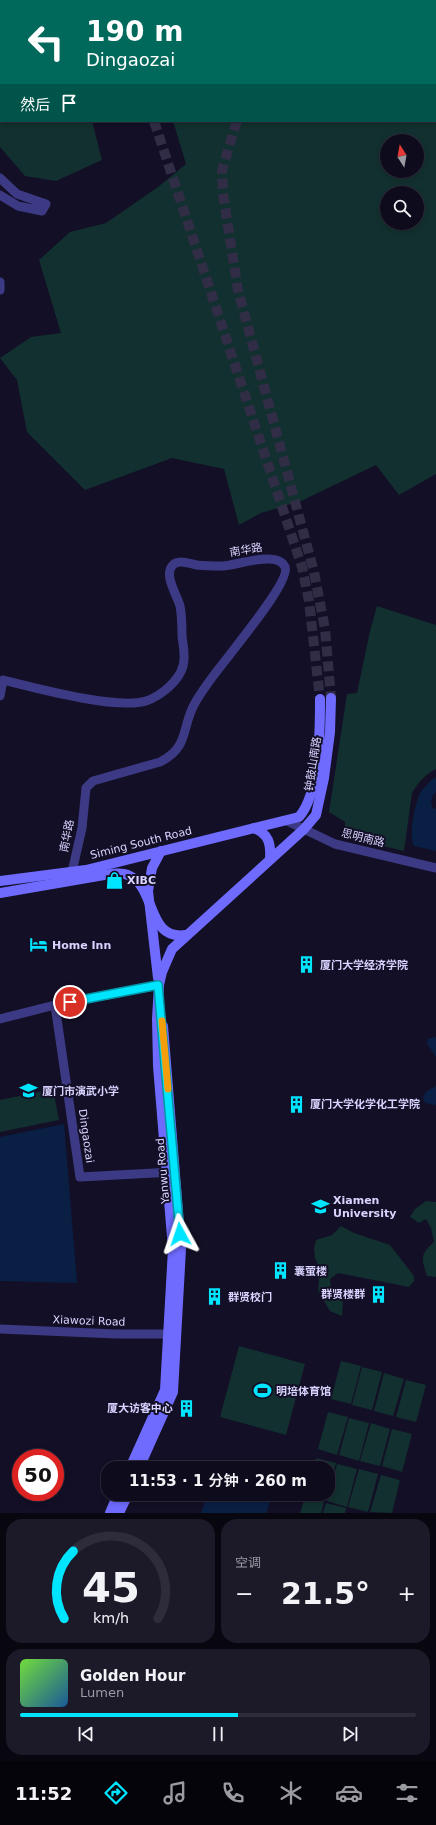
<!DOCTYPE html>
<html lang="zh">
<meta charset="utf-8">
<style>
:root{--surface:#0e0b1c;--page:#1c1929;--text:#f1f3f6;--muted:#9b9ba3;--line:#2e2b3b;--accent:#00e5ff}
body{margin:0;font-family:"DejaVu Sans","Noto Sans SC",sans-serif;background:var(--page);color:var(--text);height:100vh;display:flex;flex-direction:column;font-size:15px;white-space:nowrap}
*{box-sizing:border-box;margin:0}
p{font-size:13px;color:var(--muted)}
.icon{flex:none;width:22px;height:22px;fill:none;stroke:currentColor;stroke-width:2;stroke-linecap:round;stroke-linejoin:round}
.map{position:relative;height:1513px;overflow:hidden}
.drawer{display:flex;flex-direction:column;gap:6px;padding:6px;background:#08060f;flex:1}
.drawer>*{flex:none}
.banner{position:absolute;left:0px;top:0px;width:436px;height:122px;box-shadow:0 2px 6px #0003,0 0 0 1px var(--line);background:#00695c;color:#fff;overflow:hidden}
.needle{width:26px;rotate:349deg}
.tools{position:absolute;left:380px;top:134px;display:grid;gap:8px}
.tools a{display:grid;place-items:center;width:44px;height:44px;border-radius:50%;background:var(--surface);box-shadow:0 2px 6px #0003,0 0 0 1px var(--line);font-size:20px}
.speed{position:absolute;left:12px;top:1449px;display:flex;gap:8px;font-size:20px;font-weight:700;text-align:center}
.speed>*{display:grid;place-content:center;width:52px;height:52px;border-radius:50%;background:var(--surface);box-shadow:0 2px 6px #0003,0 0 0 1px var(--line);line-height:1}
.speed .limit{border:6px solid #d22;background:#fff;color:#111}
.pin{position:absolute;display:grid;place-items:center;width:34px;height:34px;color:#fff;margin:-17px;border:2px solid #fff;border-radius:50%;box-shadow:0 1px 4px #0007}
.me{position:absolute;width:44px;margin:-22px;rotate:355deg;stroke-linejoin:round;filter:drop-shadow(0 0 3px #0008)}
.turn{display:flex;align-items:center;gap:14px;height:84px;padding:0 20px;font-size:18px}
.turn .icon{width:52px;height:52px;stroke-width:2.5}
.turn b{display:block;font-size:28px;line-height:34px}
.then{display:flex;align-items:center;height:38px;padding:0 20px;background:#0003;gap:8px;font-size:15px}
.big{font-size:30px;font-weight:600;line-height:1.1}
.drawer .tile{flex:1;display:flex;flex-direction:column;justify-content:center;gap:6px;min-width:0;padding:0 14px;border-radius:16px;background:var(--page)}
.drawer .dial{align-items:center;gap:0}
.dial svg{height:104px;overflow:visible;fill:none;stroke:var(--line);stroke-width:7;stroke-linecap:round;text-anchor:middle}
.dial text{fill:var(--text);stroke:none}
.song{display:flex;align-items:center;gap:12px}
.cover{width:48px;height:48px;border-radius:6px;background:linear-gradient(135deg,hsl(100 70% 55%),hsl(210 70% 35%))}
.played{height:4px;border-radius:2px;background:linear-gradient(90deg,var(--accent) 55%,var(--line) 55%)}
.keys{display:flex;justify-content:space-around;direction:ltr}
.heat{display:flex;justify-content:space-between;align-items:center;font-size:22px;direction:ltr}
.drawer .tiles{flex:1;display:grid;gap:6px;grid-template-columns:1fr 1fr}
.tile:last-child{grid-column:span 2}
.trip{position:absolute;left:101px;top:1461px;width:234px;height:40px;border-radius:16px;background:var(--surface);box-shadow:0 2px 6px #0003,0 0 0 1px var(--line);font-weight:600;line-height:40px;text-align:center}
.menu{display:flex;height:64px;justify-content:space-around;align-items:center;background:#06040b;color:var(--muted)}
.menu .icon{width:28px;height:28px}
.menu .current{color:var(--accent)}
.menu b{font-size:18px;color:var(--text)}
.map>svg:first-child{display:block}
</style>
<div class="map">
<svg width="436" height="1513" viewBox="0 0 436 1513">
<rect width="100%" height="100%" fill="#130f26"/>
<!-- green -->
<g fill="#12302f" fill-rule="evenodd">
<path d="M0 0H436V474L399 495 376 465 301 501 261 513 239 525 224 469 172 458 85 490 27 432 17 380 0 358 31 337 61 333 39 260 70 232 106 223 158 187 186 164 173 121H435V1H1V121H92L102 160 56 181 25 176 0 147ZM387 141H417V171H387ZM387 193H417V223H387Z"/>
<path d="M377 606 436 625V769C425 774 418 783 412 793L404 851 345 837V822L329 812 347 694 357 693 370 631Z"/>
<path d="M53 1089 59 1120 0 1132V1100Z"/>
<path d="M426 1201 436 1202V1277L427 1276C421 1258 420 1255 434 1242L431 1228 426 1219 419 1223 410 1217 415 1209Z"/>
<path d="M341 1226 354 1233 390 1245 414 1276V1281L409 1287 338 1273 330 1279 331 1291 343 1300 342 1316 330 1311 318 1291 320 1269 315 1258 314 1249 316 1240 332 1235Z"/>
<path d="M239 1346 305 1364 286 1435 220 1417Z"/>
<path d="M341 1361 361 1366 351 1404 331 1399Z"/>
<path d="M362 1367 382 1372 372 1410 352 1405Z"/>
<path d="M384 1373 404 1379 393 1416 374 1411Z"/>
<path d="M406 1380 426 1385 416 1422 396 1417Z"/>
<path d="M328 1412 348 1417 337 1455 318 1449Z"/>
<path d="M349 1418 369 1423 359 1461 339 1455Z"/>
<path d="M371 1423 390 1429 380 1466 360 1461Z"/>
<path d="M392 1429 412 1434 402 1472 382 1466Z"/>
<path d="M316 1458 336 1463 328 1491V1468H313Z"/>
<path d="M337 1464 357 1469 347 1507 327 1501Z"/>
<path d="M359 1469 378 1474 368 1512 348 1507Z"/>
<path d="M381 1475 400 1480 392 1513 370 1512Z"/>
<path d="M305 1497 324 1502 321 1513H300Z"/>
<path d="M326 1503 346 1508 345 1513H323Z"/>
</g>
<!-- water -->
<g fill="#0a1f44">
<path d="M436 777V792L433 795 431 802 433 808 436 809V851L414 846C408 836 415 800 422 790 426 786 431 780 436 777Z"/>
<path d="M436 1037V1057L427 1043 428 1039Z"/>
<path d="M436 1086V1105L425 1103 423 1097 426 1092Z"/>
<path d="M64 1124 77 1283 0 1281V1137Z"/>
<path d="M208 1494H273L266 1513H201Z"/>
</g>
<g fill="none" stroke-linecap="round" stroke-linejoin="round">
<!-- secondary-tunnel -->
<g stroke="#312d47" stroke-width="10" stroke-dasharray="10 5" stroke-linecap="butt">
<path d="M114 0 115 1"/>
<path d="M266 1V0"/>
<path d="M154 121 302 567 309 601 320 699"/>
<path d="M237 121 222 170 223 194 238 290 314 572 325 629 331 698"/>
</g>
<!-- street -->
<g stroke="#3d3a85" stroke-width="9">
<path d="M0 178 17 194 46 204 42 211 18 206 0 195"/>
<path d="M0 282V290"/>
<path d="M0 696 3 680C35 688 117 710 146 701 161 696 179 681 183 666 186 656 183 646 182 636 182 626 182 616 180 606 177 595 164 576 172 566 174 563 177 562 181 562 186 562 192 564 197 565 206 566 214 566 223 566 238 565 278 550 285 567 291 580 238 643 228 657 216 672 204 687 195 703 181 727 190 747 160 762L93 781 86 788 82 828 72 872"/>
<path d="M287 821 335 844 436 868"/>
<path d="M55 1005 80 1177 173 1172"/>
<path d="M0 1019 55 1005 159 985"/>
<path d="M0 1329 116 1334H175"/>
</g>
<!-- secondary -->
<g stroke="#6f6bff" stroke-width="10">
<path d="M254 828C269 834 271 844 270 859"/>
<path d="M0 881 86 870 299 817C320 793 320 731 320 699"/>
<path d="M0 893 104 875C112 874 120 872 128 875 157 887 146 941 186 935"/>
<path d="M158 978 148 891 152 868 161 851"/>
<path d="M130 1468 165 1390 173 1249 158 1066 157 1019 159 985 162 972 172 949 304 829 316 815 324 778 330 732 331 698"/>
<path d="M139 1468 173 1392 181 1249 163 1026"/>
<path d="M110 1513 118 1494"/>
<path d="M119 1513 128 1494"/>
</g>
</g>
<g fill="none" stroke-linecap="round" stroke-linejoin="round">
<defs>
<path id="route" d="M70 1002 158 985 180 1234"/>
</defs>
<!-- route casing -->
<use href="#route" stroke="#0095a6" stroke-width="10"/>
<!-- route -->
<use href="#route" stroke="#00e5ff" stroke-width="7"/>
<!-- slow -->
<path stroke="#f59e0b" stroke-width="7" d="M162 1021 168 1089"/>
</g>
<!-- icons -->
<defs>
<symbol id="shop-bare" viewBox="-9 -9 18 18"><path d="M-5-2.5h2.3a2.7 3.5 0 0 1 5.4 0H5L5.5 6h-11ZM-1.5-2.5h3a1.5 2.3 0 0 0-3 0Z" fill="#00e5ff" stroke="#130f26" stroke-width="2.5" paint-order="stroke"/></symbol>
<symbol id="hotel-bare" viewBox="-9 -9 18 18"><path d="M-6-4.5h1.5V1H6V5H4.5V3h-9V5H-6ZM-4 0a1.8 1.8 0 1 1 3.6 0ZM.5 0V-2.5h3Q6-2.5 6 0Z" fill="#00e5ff" stroke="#130f26" stroke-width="2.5" paint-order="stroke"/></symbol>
<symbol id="building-bare" viewBox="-9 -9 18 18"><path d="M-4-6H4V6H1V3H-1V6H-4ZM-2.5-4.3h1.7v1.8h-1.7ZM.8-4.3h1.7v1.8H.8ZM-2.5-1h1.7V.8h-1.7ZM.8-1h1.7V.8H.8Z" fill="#00e5ff" stroke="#130f26" stroke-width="2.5" paint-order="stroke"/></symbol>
<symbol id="school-bare" viewBox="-9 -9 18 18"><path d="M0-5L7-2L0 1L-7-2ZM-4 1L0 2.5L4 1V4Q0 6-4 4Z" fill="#00e5ff" stroke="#130f26" stroke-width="2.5" paint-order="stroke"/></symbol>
<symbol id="university-bare" viewBox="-9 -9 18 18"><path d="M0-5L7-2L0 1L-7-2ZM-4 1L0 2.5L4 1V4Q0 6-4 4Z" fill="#00e5ff" stroke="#130f26" stroke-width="2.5" paint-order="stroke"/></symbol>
<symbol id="stadium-bare" viewBox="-9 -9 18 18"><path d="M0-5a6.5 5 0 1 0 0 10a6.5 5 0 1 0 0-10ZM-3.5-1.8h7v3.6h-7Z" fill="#00e5ff" stroke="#130f26" stroke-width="2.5" paint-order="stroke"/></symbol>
</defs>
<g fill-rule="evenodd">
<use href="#shop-bare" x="102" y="868" width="25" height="25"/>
<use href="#hotel-bare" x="26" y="932" width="25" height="25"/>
<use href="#building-bare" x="294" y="952" width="25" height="25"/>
<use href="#school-bare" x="16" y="1078" width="25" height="25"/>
<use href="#building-bare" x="284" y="1092" width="25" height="25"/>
<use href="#university-bare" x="308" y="1194" width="25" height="25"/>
<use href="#building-bare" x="268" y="1258" width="25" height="25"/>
<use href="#building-bare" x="366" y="1282" width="25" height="25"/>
<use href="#building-bare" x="202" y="1284" width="25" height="25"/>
<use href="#stadium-bare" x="250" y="1378" width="25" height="25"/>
<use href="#building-bare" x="174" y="1396" width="25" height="25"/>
</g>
<g text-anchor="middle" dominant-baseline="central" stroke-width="4" stroke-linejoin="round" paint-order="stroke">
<!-- street labels -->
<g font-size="11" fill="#d9d4ff" stroke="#130f26">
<text transform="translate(246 550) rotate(-10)">南华路</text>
<text transform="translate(313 764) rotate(-81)">钟鼓山南路</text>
<text transform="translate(67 836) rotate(-79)">南华路</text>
<text transform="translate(363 838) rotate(14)">思明南路</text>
<text transform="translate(141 843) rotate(-14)">Siming South Road</text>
<text transform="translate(86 1136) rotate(82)">Dingaozai</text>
<text transform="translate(163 1171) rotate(-95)">Yanwu Road</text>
<text transform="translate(89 1321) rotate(2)">Xiawozi Road</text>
</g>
<!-- poi labels -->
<g font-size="11" font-weight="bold" fill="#d9d4ff" stroke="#130f26" text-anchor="start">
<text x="127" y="880">XIBC</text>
<text x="52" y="945">Home Inn</text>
<text x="320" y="965">厦门大学经济学院</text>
<text x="42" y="1091">厦门市演武小学</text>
<text x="310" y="1104">厦门大学化学化工学院</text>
<text x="333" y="1200">Xiamen<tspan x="333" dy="13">University</tspan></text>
<text x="294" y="1271">囊萤楼</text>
<text x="365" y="1294" text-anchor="end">群贤楼群</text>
<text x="228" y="1297">群贤校门</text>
<text x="276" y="1391">明培体育馆</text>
<text x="173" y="1408" text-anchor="end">厦大访客中心</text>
</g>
</g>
</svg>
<div class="tools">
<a><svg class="needle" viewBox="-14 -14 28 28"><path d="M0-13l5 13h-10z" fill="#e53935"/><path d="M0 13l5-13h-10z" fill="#9b9ba3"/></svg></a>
<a><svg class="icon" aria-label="search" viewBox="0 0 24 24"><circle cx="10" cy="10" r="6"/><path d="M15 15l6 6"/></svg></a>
</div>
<div class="speed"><div class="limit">50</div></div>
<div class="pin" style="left:70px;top:1002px;background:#d93025"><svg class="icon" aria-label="arrive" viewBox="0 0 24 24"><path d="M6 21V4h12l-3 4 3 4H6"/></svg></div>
<svg class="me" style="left:180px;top:1234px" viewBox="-20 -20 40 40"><path d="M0-17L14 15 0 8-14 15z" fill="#00e5ff" stroke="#fff" stroke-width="4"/></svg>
<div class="trip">11:53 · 1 分钟 · 260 m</div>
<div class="banner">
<div class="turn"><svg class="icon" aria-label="left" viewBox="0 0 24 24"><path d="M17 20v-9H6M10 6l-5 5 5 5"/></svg><div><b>190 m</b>Dingaozai</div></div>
<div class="then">然后<svg class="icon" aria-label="arrive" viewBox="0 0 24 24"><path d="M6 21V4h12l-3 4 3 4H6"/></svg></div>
</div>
</div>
<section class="drawer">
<div class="tiles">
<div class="tile dial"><svg viewBox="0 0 100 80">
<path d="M14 69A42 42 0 1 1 86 69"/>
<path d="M14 69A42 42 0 0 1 21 17" stroke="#00e5ff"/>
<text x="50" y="56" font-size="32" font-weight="700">45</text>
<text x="50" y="72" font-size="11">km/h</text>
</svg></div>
<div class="tile"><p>空调</p>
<div class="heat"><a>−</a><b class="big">21.5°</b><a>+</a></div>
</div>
<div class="tile">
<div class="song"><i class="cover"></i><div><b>Golden Hour</b><p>Lumen</p></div></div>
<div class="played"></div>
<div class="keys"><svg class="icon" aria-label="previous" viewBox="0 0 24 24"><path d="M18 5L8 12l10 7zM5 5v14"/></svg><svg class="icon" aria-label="pause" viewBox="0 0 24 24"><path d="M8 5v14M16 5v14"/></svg><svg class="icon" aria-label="next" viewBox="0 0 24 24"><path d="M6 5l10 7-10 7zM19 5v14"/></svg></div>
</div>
</div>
</section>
<nav class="menu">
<b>11:52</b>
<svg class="icon current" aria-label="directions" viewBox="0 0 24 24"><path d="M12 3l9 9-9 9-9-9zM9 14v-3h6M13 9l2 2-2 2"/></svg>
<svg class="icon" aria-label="music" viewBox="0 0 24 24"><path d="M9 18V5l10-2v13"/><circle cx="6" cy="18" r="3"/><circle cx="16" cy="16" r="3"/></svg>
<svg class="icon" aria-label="phone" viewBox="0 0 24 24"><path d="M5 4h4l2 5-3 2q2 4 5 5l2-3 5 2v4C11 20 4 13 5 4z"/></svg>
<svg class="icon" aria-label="climate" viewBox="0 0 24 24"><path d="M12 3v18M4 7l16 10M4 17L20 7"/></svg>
<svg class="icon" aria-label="car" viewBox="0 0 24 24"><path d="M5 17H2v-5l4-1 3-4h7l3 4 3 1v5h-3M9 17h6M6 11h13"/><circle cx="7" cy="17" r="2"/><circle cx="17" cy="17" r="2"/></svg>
<svg class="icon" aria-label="filters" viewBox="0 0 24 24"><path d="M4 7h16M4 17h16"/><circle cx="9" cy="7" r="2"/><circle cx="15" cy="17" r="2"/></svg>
</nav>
